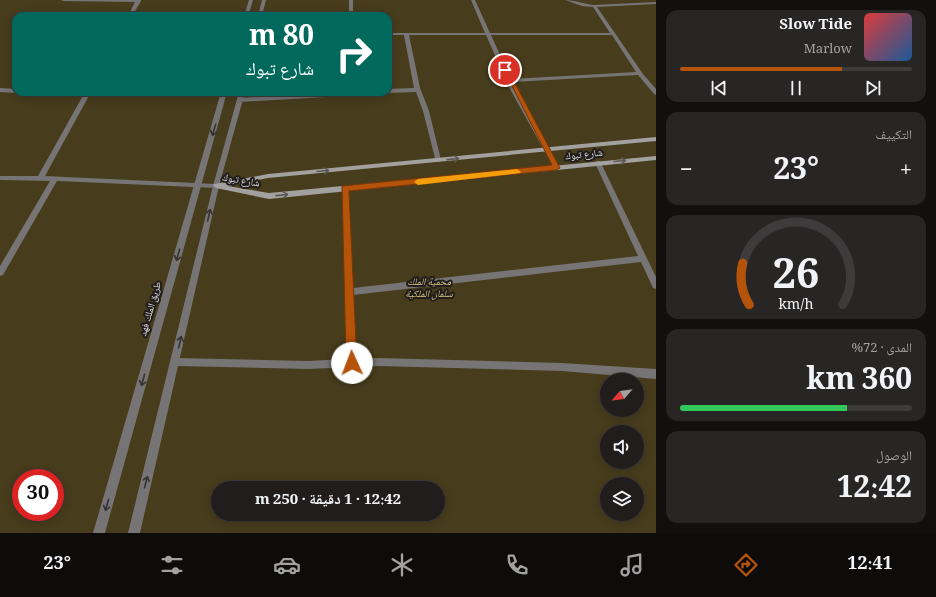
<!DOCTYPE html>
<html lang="ar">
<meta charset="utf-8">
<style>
:root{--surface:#201d1c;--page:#282625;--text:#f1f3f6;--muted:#a2a2a3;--line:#3d3b3b;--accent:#b45309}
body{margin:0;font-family:Georgia,"Noto Naskh Arabic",serif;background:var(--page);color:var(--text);direction:rtl;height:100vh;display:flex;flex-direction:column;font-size:15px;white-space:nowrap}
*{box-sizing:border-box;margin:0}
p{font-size:13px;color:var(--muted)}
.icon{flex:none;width:22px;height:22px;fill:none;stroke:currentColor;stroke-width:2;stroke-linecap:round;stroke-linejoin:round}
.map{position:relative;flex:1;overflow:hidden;direction:ltr}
.drawer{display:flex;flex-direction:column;gap:10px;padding:10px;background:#12100f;width:280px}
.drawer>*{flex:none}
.guide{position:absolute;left:12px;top:12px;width:380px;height:84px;border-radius:12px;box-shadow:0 2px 10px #0003,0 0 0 1px var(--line);direction:rtl;background:#00695c;color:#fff;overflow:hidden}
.needle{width:26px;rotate:242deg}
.tools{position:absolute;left:600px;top:373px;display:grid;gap:8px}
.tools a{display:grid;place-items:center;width:44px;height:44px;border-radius:50%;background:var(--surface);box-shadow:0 2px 10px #0003,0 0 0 1px var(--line);font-size:20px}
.speed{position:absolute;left:12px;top:469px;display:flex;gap:8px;font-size:20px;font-weight:700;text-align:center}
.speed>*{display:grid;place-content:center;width:52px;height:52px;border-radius:50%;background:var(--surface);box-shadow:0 2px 10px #0003,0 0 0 1px var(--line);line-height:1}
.speed .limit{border:6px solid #d22;background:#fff;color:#111}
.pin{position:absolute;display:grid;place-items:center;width:34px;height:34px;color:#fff;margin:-17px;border:2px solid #fff;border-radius:50%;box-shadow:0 1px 4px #0007}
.me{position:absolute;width:44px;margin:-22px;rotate:358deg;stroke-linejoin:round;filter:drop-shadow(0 0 3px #0008)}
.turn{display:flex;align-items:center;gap:14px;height:84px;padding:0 12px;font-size:18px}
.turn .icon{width:52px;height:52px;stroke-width:2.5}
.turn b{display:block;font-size:28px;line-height:34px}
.big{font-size:30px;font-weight:800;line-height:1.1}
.drawer .card{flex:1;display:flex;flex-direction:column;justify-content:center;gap:6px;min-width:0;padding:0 14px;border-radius:12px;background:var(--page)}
.drawer .dial{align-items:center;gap:0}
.dial svg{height:104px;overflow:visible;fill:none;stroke:var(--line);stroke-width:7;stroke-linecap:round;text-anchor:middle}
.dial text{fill:var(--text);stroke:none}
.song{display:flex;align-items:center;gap:12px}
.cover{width:48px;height:48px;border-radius:6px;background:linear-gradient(135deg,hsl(0 70% 55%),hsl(210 70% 35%))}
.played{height:4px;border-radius:2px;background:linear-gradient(90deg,var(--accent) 70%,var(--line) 70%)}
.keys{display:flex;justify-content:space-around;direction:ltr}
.heat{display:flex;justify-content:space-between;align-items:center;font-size:22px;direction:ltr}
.charge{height:6px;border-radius:3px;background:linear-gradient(90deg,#34c759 72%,var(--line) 0)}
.trip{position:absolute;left:211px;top:481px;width:234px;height:40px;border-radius:20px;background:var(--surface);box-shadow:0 2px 10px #0003,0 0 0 1px var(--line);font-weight:800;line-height:40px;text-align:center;direction:rtl}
.dock{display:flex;height:64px;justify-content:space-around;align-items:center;background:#0d0c0b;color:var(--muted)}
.dock .icon{width:28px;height:28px}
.dock .on{color:var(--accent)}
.dock b{font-size:18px;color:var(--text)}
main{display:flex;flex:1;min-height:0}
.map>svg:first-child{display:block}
</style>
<main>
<section class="drawer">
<div class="card">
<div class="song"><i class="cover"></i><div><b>Slow Tide</b><p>Marlow</p></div></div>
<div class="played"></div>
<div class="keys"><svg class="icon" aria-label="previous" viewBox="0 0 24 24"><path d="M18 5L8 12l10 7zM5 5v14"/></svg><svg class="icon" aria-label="pause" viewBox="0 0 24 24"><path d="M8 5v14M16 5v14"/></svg><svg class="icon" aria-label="next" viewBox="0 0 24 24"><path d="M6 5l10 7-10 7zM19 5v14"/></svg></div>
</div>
<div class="card"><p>التكييف</p>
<div class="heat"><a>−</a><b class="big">23°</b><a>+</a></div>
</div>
<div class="card dial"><svg viewBox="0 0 100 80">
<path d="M14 69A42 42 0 1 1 86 69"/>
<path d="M14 69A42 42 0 0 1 9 37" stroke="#b45309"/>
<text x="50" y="56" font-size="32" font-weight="700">26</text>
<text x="50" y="72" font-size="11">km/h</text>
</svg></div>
<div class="card"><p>المدى · 72%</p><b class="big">360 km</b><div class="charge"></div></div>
<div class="card"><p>الوصول</p><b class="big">12:42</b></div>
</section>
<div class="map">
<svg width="656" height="533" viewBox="0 0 656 533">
<rect width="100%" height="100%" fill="#2a2726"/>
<!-- green -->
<path fill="#473c1c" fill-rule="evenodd" d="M0 0H656V533H0ZM16 16H388V92H16ZM607 380H637V410H607ZM607 432H637V462H607ZM21 478H55V512H21ZM607 484H637V514H607ZM218 488H438V514H218Z"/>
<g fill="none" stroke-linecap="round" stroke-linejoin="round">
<!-- minor -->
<g fill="#767474" fill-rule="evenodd">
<path d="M61 0H141V1L132 16H128L135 2 63 1Z"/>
<rect x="349" y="0" width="4" height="16"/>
<path d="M471 0H475L490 33H610L593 7 582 6 565 0C575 0 584 4 594 5L656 2V4L597 7 643 74 656 89V95L654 94 638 75 513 82 560 168 557 170 554 168 510 89 486 35H409L420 88 429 111 441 160 438 162H436L423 111 416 92 388 93 386 92H388V89L414 88 404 35H388V33H485ZM491 35H612L636 72 511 79Z"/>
<path d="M0 88 16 89V92H18L16 93 0 92Z"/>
<path d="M85 92H91L45 176 216 184 219 186 216 188 57 181 3 275 0 276V266L50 181 0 180V176H38Z"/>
<path d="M348 92H380L377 94 240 102 237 100 240 98Z"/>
<path d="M596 161H600L601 163 656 277V289L653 288 641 262 353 295 356 359 378 358 562 363 656 369V379L562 371 378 366 308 369 176 366 173 365 171 362 173 359 176 358 308 361 347 359 342 189 345 187 348 189 353 288 638 256 595 163Z"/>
</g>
<!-- tertiary -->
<g fill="#767474" fill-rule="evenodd">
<path d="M249 0H253L248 16H244Z"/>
<path d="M262 0H266L262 16H258Z"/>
<path d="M221 92H227L105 533H93Z"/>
<path d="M239 92H245L219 186 140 533H128L213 186Z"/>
</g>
<!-- secondary -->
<path fill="#a3a0a0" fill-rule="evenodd" d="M656 137V141L268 178 228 186 269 193 656 156V160L269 199 216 188 213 186 214 184 220 183 268 174Z"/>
</g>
<!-- one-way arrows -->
<defs><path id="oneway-shaft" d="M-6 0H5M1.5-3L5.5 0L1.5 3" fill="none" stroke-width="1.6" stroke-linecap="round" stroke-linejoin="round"/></defs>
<g stroke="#363332">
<use href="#oneway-shaft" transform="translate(214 130) rotate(106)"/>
<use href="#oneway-shaft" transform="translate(209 215) rotate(-77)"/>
<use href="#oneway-shaft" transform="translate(178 255) rotate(106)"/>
<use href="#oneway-shaft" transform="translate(180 342) rotate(-77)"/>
<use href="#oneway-shaft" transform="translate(143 380) rotate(106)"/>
<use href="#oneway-shaft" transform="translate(146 482) rotate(-76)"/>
<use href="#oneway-shaft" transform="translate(107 505) rotate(106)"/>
</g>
<g stroke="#5b5857">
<use href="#oneway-shaft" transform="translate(453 159) rotate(-6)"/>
<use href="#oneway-shaft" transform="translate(620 161) rotate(-5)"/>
<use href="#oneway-shaft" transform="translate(323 171) rotate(-5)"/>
<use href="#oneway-shaft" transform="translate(282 195) rotate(-6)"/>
</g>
<!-- route -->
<path fill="#b45309" stroke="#753606" d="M503 68 508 70 560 168 556 170 349 191 357 363 355 366 352 368 348 366 346 363 342 186 552 165Z"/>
<!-- slow -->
<path fill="#f59e0b" d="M517 169 521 172 520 173 418 185 414 182 418 179Z"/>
<g text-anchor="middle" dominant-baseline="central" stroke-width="4" stroke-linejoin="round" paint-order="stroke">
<!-- street labels -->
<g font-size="10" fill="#e0dedd" stroke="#201d1c">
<text transform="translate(584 155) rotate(-6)">شارع تبوك</text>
<text transform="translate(241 181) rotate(10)">شارع تبوك</text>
<text transform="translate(151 309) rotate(-74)">طريق الملك فهد</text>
</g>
<!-- park labels -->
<g font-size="10" font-style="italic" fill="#d9c27f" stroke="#201d1c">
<text x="429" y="282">محمية الملك<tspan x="429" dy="12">سلمان الملكية</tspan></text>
</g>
</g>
</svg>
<div class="tools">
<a><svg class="needle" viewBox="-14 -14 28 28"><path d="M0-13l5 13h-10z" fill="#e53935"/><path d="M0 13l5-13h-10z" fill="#a2a2a3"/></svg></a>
<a><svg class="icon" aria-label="sound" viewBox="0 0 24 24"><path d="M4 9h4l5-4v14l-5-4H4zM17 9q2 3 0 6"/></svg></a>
<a><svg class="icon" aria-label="layers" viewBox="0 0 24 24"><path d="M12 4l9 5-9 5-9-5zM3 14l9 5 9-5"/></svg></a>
</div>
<div class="speed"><div class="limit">30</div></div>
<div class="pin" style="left:505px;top:70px;background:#d93025"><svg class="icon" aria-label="arrive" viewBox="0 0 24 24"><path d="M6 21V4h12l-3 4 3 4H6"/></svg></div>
<svg class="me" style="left:352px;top:363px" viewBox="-20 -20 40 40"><circle r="19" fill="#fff"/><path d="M0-13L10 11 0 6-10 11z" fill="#b45309"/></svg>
<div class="trip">12:42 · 1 دقيقة · 250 m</div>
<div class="guide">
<div class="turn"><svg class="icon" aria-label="right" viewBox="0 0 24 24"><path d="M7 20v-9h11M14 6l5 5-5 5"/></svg><div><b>80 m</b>شارع تبوك</div></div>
</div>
</div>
</main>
<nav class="dock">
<b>12:41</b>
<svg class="icon on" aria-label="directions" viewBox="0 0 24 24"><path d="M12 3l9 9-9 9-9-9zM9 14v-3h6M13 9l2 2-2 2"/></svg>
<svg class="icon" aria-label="music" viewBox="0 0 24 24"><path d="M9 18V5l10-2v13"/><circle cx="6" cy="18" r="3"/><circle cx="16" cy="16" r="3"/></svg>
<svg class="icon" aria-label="phone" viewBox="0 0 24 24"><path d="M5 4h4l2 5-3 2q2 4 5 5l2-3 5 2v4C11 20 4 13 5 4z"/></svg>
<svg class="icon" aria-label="climate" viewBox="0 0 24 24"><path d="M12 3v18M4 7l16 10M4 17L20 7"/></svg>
<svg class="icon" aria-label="car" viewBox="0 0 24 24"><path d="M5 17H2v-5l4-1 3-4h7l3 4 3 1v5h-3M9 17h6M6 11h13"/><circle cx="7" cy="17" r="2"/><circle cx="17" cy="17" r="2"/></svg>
<svg class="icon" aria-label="filters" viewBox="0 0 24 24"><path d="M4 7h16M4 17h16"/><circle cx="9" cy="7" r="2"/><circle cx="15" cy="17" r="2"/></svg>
<b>23°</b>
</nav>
